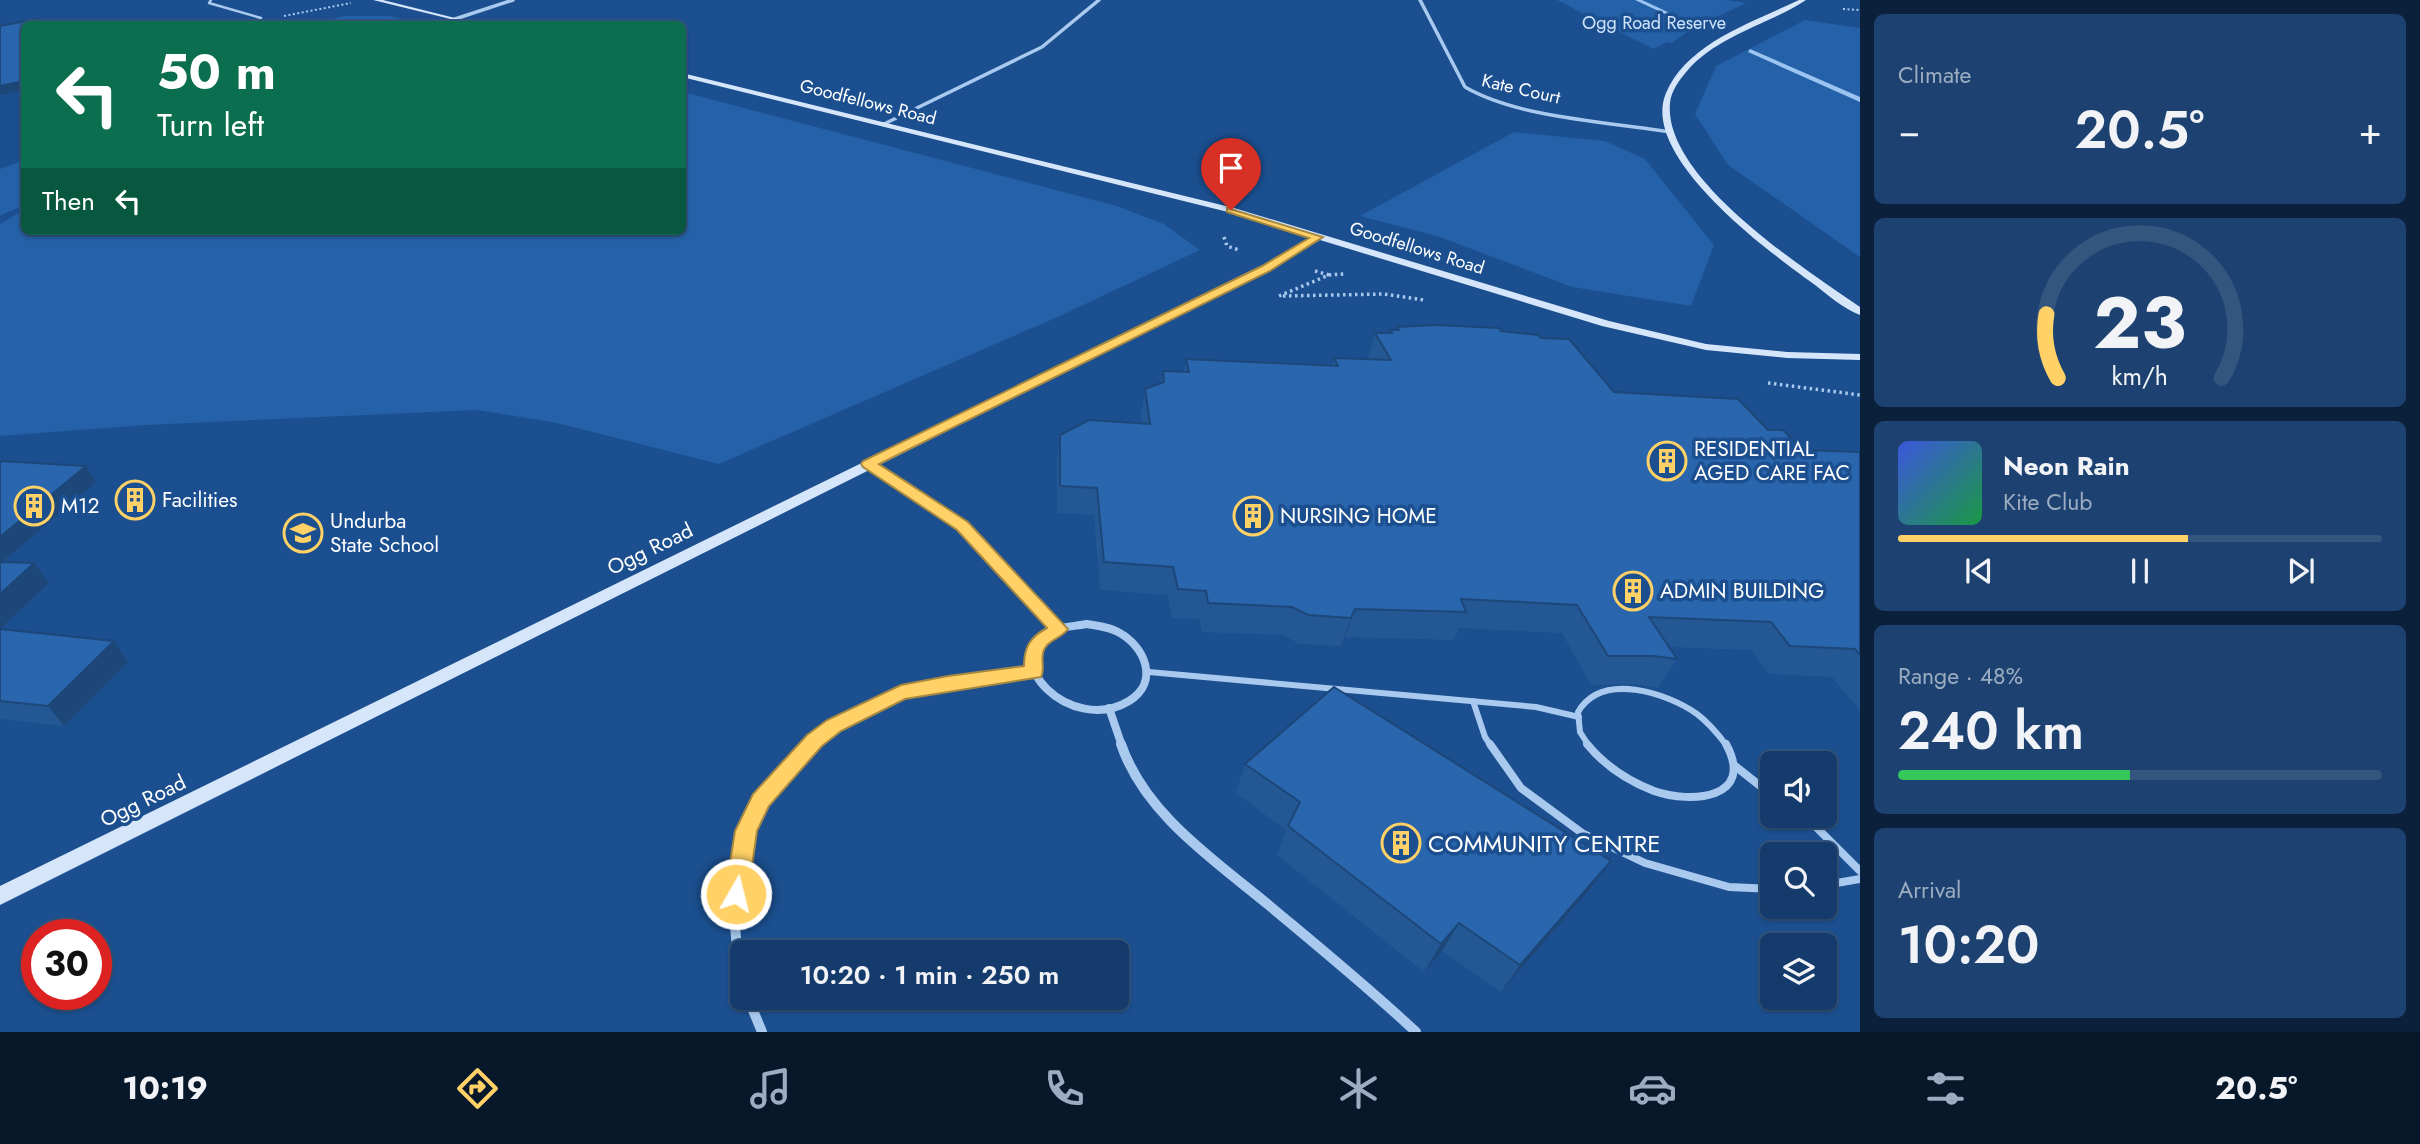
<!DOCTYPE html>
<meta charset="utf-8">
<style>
:root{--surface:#143b6b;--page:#1d4271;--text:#f1f3f6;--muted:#9dadc1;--line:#33557e;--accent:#ffd166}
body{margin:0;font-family:Jost,sans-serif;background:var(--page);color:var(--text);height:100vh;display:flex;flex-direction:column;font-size:26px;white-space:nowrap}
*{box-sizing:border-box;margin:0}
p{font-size:23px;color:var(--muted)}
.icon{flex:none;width:38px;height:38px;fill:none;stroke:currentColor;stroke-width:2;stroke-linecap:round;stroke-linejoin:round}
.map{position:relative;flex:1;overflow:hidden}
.panel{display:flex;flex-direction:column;gap:14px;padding:14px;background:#0b203b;width:560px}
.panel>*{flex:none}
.top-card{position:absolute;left:21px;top:21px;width:665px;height:214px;border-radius:10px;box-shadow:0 2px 5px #0004,0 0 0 2px var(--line);background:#0b6e4f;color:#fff;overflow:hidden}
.tools{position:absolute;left:1760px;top:751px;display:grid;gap:14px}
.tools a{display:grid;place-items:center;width:77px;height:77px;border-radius:10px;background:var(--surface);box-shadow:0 2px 5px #0004,0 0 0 2px var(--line);font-size:35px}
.speed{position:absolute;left:21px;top:919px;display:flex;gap:14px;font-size:35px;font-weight:700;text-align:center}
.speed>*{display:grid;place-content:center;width:91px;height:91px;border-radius:50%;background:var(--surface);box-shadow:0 2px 5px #0004,0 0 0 2px var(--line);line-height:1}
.speed .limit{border:10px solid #d22;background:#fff;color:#111}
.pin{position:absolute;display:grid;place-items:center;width:60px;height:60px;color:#fff;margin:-72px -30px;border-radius:50% 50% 50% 0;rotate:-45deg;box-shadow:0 0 7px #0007}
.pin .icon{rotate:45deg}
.me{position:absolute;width:77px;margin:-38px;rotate:8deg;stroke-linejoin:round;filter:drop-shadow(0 0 5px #0008)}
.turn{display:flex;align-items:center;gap:24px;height:147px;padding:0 21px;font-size:32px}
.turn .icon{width:91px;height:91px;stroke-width:2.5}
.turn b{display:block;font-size:49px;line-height:60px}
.then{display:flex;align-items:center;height:66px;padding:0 21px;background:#0003;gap:14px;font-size:26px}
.big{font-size:52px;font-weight:600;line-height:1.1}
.panel .widget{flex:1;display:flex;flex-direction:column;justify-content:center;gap:10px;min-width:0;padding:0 24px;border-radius:10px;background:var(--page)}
.panel .dial{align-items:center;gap:0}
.dial svg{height:182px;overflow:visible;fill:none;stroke:var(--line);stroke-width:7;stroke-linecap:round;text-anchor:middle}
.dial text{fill:var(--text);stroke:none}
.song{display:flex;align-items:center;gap:21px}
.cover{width:84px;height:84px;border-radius:10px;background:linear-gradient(135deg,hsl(230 70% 55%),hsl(140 70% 35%))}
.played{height:7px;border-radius:4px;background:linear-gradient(90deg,var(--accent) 60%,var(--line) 60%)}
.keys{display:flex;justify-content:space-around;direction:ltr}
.heat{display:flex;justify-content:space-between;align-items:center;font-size:38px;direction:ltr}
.charge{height:10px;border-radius:5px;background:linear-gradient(90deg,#34c759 48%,var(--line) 0)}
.trip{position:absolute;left:730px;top:940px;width:399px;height:70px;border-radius:10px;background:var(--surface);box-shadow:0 2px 5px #0004,0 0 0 2px var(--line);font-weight:600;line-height:70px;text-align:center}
.dock{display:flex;height:112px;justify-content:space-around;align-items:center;background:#08182b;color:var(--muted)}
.dock .icon{width:49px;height:49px}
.dock .on{color:var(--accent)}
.dock b{font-size:32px;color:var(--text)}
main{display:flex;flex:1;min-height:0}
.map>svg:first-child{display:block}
</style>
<main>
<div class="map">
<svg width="1860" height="1032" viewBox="0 0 1860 1032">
<rect width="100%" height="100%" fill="#1b4f8f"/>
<!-- green -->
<g fill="#2461a8">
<path d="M1557 0H1726L1746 3 1688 31 1672 43 1667 42 1653 49Z"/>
<path d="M344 16H389L422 24H315Z"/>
<path d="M1805 20 1860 28V257L1728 165 1695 114 1716 66Z"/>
<path d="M683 92 1117 206 1164 224 1200 250 1060 316 719 464 557 423 477 410 146 425 0 436V224L24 210V231H682Z"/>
<path d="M1514 132 1605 141 1645 159 1714 245 1691 306 1572 287 1440 237 1360 216Z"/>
<path d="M24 160V205L0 216V169Z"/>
</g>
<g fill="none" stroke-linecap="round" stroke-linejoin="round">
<!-- stream -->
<g fill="#9cc4f0" fill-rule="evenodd">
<path d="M1635 0H1642L1702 28 1697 29Z"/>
<path d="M1750 49 1860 97V102L1748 52Z"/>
</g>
<!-- path-far1 -->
<g stroke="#a9c9ee" stroke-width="2" stroke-dasharray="2 2.5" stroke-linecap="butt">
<path d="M1843 9 1860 10"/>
<path d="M284 16 351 3"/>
</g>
<!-- path -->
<g stroke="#a9c9ee" stroke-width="3.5" stroke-dasharray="2.5 3.5" stroke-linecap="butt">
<path d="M1224 237 1227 246 1239 250"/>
<path d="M1315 271 1329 275"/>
<path d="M1279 296 1329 275 1344 274"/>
<path d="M1283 296 1384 294 1424 300"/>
<path d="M1768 383 1860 395"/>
</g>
<!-- lane-far2 -->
<path stroke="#a9c9ee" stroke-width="2.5" d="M211 0 209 3 261 18 256 24"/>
<!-- lane-far1 -->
<g stroke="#a9c9ee" stroke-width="6">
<path d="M1149 672 1536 707 1579 717"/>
<path d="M1473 701 1485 737 1491 746"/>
<path d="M1589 746 1580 732 1578 712C1602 671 1667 693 1697 714 1709 723 1718 734 1727 746"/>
</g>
<!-- lane -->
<g stroke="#a9c9ee" stroke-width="8">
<path d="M1490 744 1521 788 1582 833 1645 863 1729 887 1773 889"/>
<path d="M1587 744C1605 766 1628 781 1654 791 1691 804 1756 799 1726 744"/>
<path d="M1735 766 1773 796"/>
<path d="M1800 816 1816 827 1860 871"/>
<path d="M1825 885 1860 879"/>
</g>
<!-- street-far3 -->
<g stroke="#a9c9ee" stroke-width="3.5">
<path d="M1420 0 1465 87C1518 118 1609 122 1670 132"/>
<path d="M455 19 513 0"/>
<path d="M884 124 1042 47 1099 0"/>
</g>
<!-- street-far2 -->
<path stroke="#a9c9ee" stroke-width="6" d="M868 464 953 520"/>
<!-- street-far1 -->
<g stroke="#a9c9ee" stroke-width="8">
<path d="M950 518 962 526 1059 629"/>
<path d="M1087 624C1098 626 1109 627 1118 632 1145 646 1160 682 1129 701 1071 736 993 658 1055 630 1064 626 1077 626 1087 624Z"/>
<path d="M1109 708 1122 746"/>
<path d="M809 746C887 683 940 684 1034 672"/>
</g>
<!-- street -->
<g stroke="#a9c9ee" stroke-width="10">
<path d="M1121 744C1145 815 1216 861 1271 907 1320 948 1369 988 1416 1032"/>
<path d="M742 974C722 881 738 809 811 744"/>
<path d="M748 998 762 1032"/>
</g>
<!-- secondary -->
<g fill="#d6e6fa" fill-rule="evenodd">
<path d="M373 0H383L479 24H471Z"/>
<path d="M1799 0H1806C1768 25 1718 35 1687 71 1680 79 1671 91 1670 103 1663 178 1805 269 1860 307V315C1843 309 1826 293 1811 282 1768 251 1639 156 1666 93 1687 43 1753 22 1799 0Z"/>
<path d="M682 73 1234 208 1609 321 1706 344 1787 352 1860 354V360L1787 358 1706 350 1602 326 1320 240 1269 270 0 905V886L1263 266 1311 237 1228 212 682 77Z"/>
</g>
</g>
<!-- wall -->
<g fill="#245895">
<path d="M1397 327 1501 331 1541 338 1614 392 1768 430 1803 450 1860 452V711L1832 677 1769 674 1751 650 1668 647 1677 659 1658 688 1635 684 1591 685 1562 633 1459 628 1454 640 1345 637 1341 646 1299 644 1284 635 1202 632 1199 619 1172 618 1167 595 1100 590 1094 515 1057 513V461L1060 435 1142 423 1141 415 1145 389 1161 383 1163 371 1184 372 1186 359 1332 366 1334 358 1369 360 1368 358 1375 333H1389L1390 330H1396Z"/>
<path d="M0 461 96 482 2 562 49 583 0 629 114 641 128 662 64 726 0 719Z"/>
<path d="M1245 764 1590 889 1501 992 1442 951 1424 972 1277 855 1286 830 1236 793Z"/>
</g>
<!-- shaded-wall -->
<g fill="#1d4779">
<path d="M23 81 24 85V90L0 95V86Z"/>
<path d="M86 466 96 482 0 564V537Z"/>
<path d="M34 563 49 583 0 629V594Z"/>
<path d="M1355 609 1345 637 1341 646 1351 618Z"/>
<path d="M114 641 128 662 64 726 48 706Z"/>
<path d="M1611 861 1590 889 1501 992 1520 965Z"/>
<path d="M1459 923 1442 951 1424 972 1441 944Z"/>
</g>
<!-- building -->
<g fill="#2a66ad" stroke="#1d4779" stroke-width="2">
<path d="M36 19 54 24H24V81L0 86V26Z"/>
<path d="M1436 325 1499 328 1501 331 1538 335 1541 338 1569 339 1614 392 1738 399 1768 430H1783L1803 450 1860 452V655L1855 649 1790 646 1771 622 1649 617 1677 659 1653 656H1608L1577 605 1461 599 1466 612 1355 609 1351 618 1308 615 1292 607 1208 603 1206 591 1178 589 1173 567 1104 562 1097 488 1060 486V435L1089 420 1150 424 1145 389 1164 382 1163 371 1189 372 1186 359 1338 366 1334 358 1391 360 1375 333H1392L1390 330H1399L1397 327Z"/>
<path d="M0 461 86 466 0 537Z"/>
<path d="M0 562 34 563 0 594Z"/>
<path d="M0 629 114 641 48 706 0 701Z"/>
<path d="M1334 687 1611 861 1520 965 1459 923 1441 944 1288 826 1300 802 1245 764Z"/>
</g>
<!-- route -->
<path fill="#ffd166" stroke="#a68842" stroke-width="2" d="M1227 208 1323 237 1270 271 879 464 968 522 1068 629C1062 638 1050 639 1045 648 1039 657 1046 668 1041 677L905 699 841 731 822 746 769 806 757 831 748 894 744 901 736 904 728 901 725 894 735 831 753 794 807 735 827 720 901 685 948 676 1024 666C1024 647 1030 637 1047 628L957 530 863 467 861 464 863 461 1262 266 1309 238 1227 212Z"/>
<!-- icons -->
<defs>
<symbol id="building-ring" viewBox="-11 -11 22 22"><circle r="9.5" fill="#1b4f8f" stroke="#ffd166" stroke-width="1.5"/><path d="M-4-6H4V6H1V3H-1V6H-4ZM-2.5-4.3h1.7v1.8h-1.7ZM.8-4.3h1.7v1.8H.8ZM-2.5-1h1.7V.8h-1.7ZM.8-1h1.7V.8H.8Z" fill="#ffd166"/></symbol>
<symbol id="school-ring" viewBox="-11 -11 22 22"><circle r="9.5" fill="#1b4f8f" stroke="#ffd166" stroke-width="1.5"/><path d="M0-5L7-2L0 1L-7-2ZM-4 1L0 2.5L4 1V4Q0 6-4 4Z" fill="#ffd166"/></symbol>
</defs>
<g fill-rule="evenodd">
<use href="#building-ring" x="1645" y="439" width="44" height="44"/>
<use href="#building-ring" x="113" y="478" width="44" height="44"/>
<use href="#building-ring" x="12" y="484" width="44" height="44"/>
<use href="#building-ring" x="1231" y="494" width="44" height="44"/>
<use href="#school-ring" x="281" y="511" width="44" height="44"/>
<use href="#building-ring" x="1611" y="569" width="44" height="44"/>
<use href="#building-ring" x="1379" y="821" width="44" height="44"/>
</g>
<g text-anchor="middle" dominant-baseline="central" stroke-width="7" stroke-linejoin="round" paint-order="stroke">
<!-- far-park labels -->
<g font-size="18" fill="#cfe3fa" stroke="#1b4f8f">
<text x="1654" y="23">Ogg Road Reserve</text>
</g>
<!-- far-street labels -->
<g font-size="18" fill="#fff" stroke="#1b4f8f">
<text transform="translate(1521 89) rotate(13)">Kate Court</text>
<text transform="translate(868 102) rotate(14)">Goodfellows Road</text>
<text transform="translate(1417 248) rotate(17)">Goodfellows Road</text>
</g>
<!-- poi labels -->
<g font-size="21" fill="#fff" stroke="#1b4f8f" text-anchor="start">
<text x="1694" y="449">RESIDENTIAL<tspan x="1694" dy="24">AGED CARE FAC</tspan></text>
<text x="162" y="500">Facilities</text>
<text x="61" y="506">M12</text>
<text x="1280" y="516">NURSING HOME</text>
<text x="330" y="521">Undurba<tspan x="330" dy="24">State School</tspan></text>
<text x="1660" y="591">ADMIN BUILDING</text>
</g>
<!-- street labels -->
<g font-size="21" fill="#fff" stroke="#1b4f8f">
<text transform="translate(650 549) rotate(-26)">Ogg Road</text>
<text transform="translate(143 801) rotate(-26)">Ogg Road</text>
</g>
<!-- near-poi labels -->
<g font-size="24" fill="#fff" stroke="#1b4f8f" text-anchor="start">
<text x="1428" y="843">COMMUNITY CENTRE</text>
</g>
</g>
</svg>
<div class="tools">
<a><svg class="icon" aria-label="sound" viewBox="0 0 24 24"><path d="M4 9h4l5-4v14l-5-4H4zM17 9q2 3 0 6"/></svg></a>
<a><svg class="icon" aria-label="search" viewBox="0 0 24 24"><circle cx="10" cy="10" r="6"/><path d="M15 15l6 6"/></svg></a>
<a><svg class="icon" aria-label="layers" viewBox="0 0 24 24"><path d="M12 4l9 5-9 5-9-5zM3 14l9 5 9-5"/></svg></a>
</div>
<div class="speed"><div class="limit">30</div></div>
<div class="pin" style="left:1231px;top:210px;background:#d93025"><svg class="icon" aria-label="arrive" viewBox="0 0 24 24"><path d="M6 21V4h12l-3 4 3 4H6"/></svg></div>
<svg class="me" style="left:736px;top:894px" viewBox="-20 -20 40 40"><circle r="17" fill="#ffd166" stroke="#fff" stroke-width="3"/><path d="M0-11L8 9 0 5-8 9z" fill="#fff"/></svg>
<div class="trip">10:20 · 1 min · 250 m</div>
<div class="top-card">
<div class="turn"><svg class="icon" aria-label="left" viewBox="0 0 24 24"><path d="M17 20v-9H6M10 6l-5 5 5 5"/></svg><div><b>50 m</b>Turn left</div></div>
<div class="then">Then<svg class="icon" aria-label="left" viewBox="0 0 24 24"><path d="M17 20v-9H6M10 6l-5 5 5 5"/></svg></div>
</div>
</div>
<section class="panel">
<div class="widget"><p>Climate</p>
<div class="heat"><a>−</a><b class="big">20.5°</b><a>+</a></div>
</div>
<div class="widget dial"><svg viewBox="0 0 100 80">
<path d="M14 69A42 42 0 1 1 86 69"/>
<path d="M14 69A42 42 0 0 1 9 41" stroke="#ffd166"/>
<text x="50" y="56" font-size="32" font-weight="700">23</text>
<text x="50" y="72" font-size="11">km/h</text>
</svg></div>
<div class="widget">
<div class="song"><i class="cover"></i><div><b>Neon Rain</b><p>Kite Club</p></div></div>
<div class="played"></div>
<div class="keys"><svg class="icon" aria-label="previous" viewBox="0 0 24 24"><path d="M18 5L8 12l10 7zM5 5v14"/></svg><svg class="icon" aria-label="pause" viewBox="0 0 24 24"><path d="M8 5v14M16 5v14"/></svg><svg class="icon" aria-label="next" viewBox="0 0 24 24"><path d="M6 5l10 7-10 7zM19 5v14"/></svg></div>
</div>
<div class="widget"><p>Range · 48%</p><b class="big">240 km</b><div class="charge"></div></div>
<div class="widget"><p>Arrival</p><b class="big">10:20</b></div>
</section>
</main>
<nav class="dock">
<b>10:19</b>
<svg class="icon on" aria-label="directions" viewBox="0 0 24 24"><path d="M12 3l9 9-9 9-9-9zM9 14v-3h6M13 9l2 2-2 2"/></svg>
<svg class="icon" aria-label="music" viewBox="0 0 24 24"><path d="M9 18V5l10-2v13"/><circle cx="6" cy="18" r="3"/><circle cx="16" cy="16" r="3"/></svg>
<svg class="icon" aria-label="phone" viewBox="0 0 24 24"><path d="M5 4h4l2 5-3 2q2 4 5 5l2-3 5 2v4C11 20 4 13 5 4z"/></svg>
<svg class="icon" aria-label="climate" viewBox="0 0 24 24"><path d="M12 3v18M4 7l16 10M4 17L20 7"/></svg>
<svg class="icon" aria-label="car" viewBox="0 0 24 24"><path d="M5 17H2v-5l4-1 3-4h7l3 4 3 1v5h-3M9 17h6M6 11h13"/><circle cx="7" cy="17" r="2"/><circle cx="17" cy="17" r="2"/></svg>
<svg class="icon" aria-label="filters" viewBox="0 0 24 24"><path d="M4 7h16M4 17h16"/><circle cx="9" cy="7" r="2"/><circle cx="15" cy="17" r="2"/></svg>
<b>20.5°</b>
</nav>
